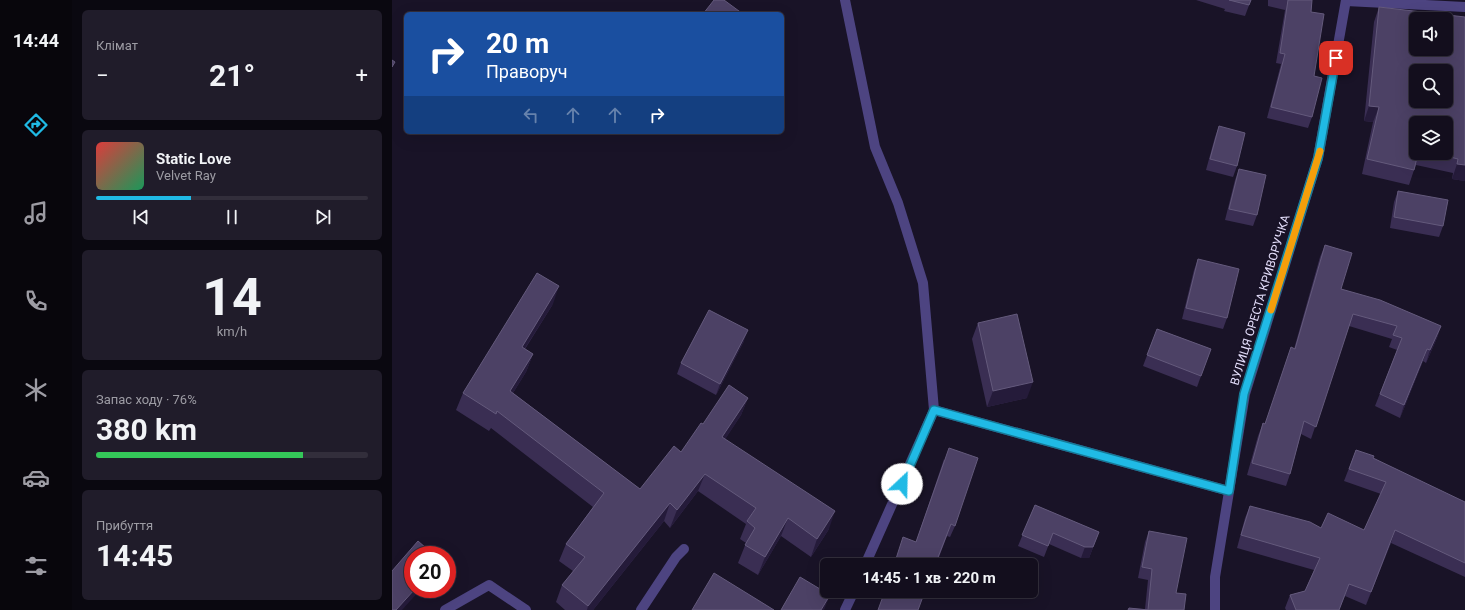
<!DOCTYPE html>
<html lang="uk">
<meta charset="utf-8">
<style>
:root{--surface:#130e1d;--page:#201c2a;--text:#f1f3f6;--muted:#9d9ca4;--line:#322e3b;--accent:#20bae5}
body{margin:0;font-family:Roboto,sans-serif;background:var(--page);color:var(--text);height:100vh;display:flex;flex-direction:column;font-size:15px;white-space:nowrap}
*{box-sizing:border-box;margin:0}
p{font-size:13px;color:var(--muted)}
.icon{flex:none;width:22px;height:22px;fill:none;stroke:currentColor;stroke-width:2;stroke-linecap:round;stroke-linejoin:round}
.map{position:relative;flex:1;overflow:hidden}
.side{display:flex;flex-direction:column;gap:10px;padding:10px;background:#0a0810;width:320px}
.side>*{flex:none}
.top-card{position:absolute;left:12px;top:12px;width:380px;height:122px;border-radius:6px;box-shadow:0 4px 16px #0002,0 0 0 1px var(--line);background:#1a4fa0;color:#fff;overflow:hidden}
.buttons{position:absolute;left:1017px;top:12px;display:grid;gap:8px}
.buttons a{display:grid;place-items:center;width:44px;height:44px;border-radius:6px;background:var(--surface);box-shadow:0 4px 16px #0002,0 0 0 1px var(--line);font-size:20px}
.speed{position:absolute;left:12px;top:546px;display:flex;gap:8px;font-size:20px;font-weight:700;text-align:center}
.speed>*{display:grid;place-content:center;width:52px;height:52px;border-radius:50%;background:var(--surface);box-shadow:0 4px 16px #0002,0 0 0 1px var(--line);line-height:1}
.speed .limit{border:6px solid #d22;background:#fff;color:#111}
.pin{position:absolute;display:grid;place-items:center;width:34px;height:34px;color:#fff;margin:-17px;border-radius:8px;box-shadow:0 2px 6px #0006}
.me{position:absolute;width:44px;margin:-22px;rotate:24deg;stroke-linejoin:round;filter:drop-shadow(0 0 3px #0008)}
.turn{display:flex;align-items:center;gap:14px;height:84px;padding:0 16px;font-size:18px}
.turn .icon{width:52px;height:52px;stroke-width:2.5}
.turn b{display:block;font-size:28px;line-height:34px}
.lanes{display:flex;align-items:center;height:38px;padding:0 16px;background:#0003;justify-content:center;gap:20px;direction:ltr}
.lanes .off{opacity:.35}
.big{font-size:30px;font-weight:700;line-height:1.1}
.side .tile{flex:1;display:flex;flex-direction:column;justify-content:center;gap:6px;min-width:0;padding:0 14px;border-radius:6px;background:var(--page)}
.side .dial{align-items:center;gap:0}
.dial b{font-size:52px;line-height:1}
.song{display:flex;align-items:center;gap:12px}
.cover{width:48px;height:48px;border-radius:6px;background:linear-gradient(135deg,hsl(0 70% 55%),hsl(150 70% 35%))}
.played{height:4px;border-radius:2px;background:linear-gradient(90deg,var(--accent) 35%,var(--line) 35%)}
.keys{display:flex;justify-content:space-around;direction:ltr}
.heat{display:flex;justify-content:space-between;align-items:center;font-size:22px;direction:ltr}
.charge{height:6px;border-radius:3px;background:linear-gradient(90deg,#34c759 76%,var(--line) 0)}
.trip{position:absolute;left:428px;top:558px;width:218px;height:40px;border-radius:6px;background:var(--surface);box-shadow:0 4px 16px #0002,0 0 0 1px var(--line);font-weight:700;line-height:40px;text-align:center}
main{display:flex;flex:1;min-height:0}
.dock{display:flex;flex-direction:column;width:72px;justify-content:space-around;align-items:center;background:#08060c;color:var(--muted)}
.dock .icon{width:28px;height:28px}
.dock .current{color:var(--accent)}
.dock b{font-size:18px;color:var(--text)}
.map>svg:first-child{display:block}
</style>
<main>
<nav class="dock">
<b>14:44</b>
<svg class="icon current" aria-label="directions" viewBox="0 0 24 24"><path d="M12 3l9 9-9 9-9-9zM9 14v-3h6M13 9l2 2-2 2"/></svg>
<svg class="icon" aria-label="music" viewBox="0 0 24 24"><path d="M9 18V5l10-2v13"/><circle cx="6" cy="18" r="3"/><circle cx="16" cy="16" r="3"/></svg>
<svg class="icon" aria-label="phone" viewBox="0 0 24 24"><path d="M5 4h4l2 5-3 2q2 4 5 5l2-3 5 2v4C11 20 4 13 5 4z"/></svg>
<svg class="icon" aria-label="climate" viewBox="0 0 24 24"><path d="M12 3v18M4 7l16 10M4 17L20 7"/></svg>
<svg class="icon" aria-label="car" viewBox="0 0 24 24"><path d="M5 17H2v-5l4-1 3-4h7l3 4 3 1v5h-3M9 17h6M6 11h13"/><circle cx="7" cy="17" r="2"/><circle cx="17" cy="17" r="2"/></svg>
<svg class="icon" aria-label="filters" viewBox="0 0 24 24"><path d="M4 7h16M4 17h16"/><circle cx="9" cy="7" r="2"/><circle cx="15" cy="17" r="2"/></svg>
</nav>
<section class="side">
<div class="tile"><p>Клімат</p>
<div class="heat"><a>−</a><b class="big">21°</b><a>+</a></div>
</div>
<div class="tile">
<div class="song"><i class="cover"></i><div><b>Static Love</b><p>Velvet Ray</p></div></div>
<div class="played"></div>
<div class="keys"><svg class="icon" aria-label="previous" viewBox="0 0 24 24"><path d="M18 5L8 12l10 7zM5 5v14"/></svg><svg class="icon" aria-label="pause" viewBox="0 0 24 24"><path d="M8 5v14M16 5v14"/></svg><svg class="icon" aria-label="next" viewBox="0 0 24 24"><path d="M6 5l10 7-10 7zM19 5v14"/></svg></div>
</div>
<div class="tile dial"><b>14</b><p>km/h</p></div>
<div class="tile"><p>Запас ходу · 76%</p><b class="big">380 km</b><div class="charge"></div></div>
<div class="tile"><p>Прибуття</p><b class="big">14:45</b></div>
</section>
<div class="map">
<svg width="1073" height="610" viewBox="0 0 1073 610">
<rect width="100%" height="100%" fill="#191327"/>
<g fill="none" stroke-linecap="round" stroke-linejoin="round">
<!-- minor -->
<g stroke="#4d4481" stroke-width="10">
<path d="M453 0 483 147 506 203 531 283 542 410 837 491"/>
<path d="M954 1 1073 7"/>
<path d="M473 565 542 410"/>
<path d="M53 610 97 585 134 610"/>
<path d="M249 610 284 557 292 549"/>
<path d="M453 610 462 591"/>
<path d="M823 610V577L853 394 926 158 954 0"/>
</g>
</g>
<!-- wall -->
<g fill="#3a2e53" fill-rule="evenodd">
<path d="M804 0H859L853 16 832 11 833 9Z"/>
<path d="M876 0H920L919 12 922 76 920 117 916 128 875 118 889 64 884 63 893 10 876 6Z"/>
<path d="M987 7 1073 17V181L1060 179 1061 173 1024 165 1022 170 1017 185 970 174 981 122 972 121 982 22ZM1054 123V153H1024Z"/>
<path d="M827 126 845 166 841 177 814 170 823 137Z"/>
<path d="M847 169 865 215 861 226 833 220 843 180Z"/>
<path d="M1006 191 1051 226 1047 237 998 228 1002 202Z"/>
<path d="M933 245 949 289 1049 326 1045 338 1034 363 1031 361 1008 418 983 406 1005 350 997 347 1000 339 957 326 919 439 909 434 898 474 894 486 855 475 866 436 871 423 873 424 902 349 928 257Z"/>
<path d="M806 259 835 318 831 329 790 319 802 270Z"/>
<path d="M161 304 133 349 141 354 134 372 121 393 248 489 289 452 311 424 356 398 349 415 333 439 437 529 419 557 389 536 366 575 346 563 354 543 348 539 354 524 306 491 278 528 272 521 201 610H173L164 602 170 585 181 571 167 561 174 544 201 507 99 428 97 431 64 410 71 393Z"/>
<path d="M586 323 635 398 595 407 580 339Z"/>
<path d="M765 329 819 349 805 387 751 366Z"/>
<path d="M352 341 324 395 285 374 289 363Z"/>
<path d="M964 450 1073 502V577L999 543 974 605 953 596 947 610H894L893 608 898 595 913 591 922 570 845 548 853 518 858 506 929 528 972 530 989 494 952 481Z"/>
<path d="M552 459 563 526 558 537 555 536 544 565H502L524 542Z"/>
<path d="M643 505 707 532 697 558H689L657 544 652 557 626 546Z"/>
<path d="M757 531 784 593 792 610H736L737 608 753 609 756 580 746 578 753 542Z"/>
</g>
<!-- shaded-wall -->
<g fill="#251b3a">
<path d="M977 106 987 107 981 122 972 121Z"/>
<path d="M1065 164 1073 165V181L1060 179Z"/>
<path d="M167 286 161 304 123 364 130 347Z"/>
<path d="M1049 326 1045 338 1034 363 1038 350Z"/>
<path d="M356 330 352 341 324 395 328 384Z"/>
<path d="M1035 349 1031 361 1008 418 1012 405Z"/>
<path d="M141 354 134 372 111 409 118 391Z"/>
<path d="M641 382 635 398 595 407 601 391Z"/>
<path d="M356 398 349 415 323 455 330 437Z"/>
<path d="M313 474 306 491 278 528 285 510Z"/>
<path d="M278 503 272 521 201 610H195L196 606Z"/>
<path d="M443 511 437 529 419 557 425 539Z"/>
<path d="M396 518 389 536 366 575 373 557Z"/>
<path d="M1003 530 999 543 974 605 979 592Z"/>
<path d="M707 532 697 558H689L693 547Z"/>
<path d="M23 589H29L10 610H4Z"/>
<path d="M438 595 432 610H429Z"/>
</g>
<!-- building -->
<g fill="#4c4165" stroke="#645a7c" fill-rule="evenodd">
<path d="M322 0H332L351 14H311Z"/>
<path d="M837 0H859L857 5Z"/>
<path d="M896 0H920L919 12 932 14 922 76 930 78 920 117 879 107 893 54 888 53Z"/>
<path d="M987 7 1073 17V165L1065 164 1066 159 1042 153H1054V123H1024V153H1026L1022 170 975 159 987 107 977 106ZM1024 19H1054V49H1024ZM1024 71H1054V101H1024Z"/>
<path d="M0 60 3 62 0 67Z"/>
<path d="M827 126 853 133 845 166 818 159Z"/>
<path d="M847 169 874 175 865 215 837 209Z"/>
<path d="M1006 191 1056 200 1051 226 1002 217Z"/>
<path d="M933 245 960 253 949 289 988 300 1049 326 1038 350 1035 349 1012 405 988 394 1010 338 1001 335 1005 326 961 314 924 427 912 421 898 474 860 463 871 423 873 424 899 347 903 349Z"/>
<path d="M806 259 847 269 835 318 794 308Z"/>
<path d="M145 273 167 286 130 347 141 354 118 391 248 489 282 446 289 452 309 423 311 424 337 385 356 398 330 437 443 511 425 539 396 518 373 557 353 545 363 528 355 521 364 508 313 474 285 510 278 503 196 606 170 585 193 557 174 544 212 493 105 411 104 414 71 393Z"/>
<path d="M317 310 356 330 328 384 289 363Z"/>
<path d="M625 314 641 382 601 391 586 323Z"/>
<path d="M765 329 819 349 809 376 755 355Z"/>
<path d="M557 448 586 458 563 526 559 524 543 565H502L511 537 524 542Z"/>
<path d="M964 450 982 456 981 458 1073 502V563L1003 530 979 592 957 584 947 610H904L898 595 913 591 928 558 849 535 858 506 918 522 929 528 936 513 972 530 994 482 957 469Z"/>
<path d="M643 505 707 532 701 547H693L661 533 656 546 630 535Z"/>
<path d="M757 531 795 538 784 593 794 594 792 610H736L737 608 756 610 760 569 750 567Z"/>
<path d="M26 541 42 555H21V589H23L4 610H0V571Z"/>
<path d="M322 573 382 610H300Z"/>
<path d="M408 577 438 595 429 610H389Z"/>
<path d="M493 591H533L526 610H486Z"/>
</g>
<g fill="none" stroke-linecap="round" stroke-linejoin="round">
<defs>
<path id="route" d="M510 484 542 410 837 491 852 394 926 158 944 58"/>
</defs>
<!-- route casing -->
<use href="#route" stroke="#157995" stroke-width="10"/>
<!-- route -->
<use href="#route" stroke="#20bae5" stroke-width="7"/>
<!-- slow -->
<path stroke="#f59e0b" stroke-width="7" d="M879 310 928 151"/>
</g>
<g text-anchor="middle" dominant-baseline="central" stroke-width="4" stroke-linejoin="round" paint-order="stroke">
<!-- street labels -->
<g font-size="12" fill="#e4defb" stroke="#191327">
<text transform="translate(868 300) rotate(-73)">ВУЛИЦЯ ОРЕСТА КРИВОРУЧКА</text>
</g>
</g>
</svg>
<div class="buttons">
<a><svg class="icon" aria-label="sound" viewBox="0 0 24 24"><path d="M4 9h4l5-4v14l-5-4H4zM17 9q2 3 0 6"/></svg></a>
<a><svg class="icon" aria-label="search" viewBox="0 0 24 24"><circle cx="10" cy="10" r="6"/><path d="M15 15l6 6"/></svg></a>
<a><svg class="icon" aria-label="layers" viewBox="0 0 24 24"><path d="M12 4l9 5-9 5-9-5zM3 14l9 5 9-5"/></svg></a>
</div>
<div class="speed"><div class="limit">20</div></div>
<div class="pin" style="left:944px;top:58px;background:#d93025"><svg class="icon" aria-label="arrive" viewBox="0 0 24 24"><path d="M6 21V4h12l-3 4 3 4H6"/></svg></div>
<svg class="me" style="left:510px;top:484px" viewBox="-20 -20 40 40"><circle r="19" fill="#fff"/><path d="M0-13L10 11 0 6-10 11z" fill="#20bae5"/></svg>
<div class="trip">14:45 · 1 хв · 220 m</div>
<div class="top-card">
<div class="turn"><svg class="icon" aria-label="right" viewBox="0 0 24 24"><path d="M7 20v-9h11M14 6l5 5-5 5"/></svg><div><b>20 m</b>Праворуч</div></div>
<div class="lanes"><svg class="icon off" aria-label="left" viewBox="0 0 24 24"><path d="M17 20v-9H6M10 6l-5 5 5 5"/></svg><svg class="icon off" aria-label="ahead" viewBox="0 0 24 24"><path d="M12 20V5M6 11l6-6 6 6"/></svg><svg class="icon off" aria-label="ahead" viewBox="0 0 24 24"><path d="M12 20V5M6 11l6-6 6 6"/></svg><svg class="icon" aria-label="right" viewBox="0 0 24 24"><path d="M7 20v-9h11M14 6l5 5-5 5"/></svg></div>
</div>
</div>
</main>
